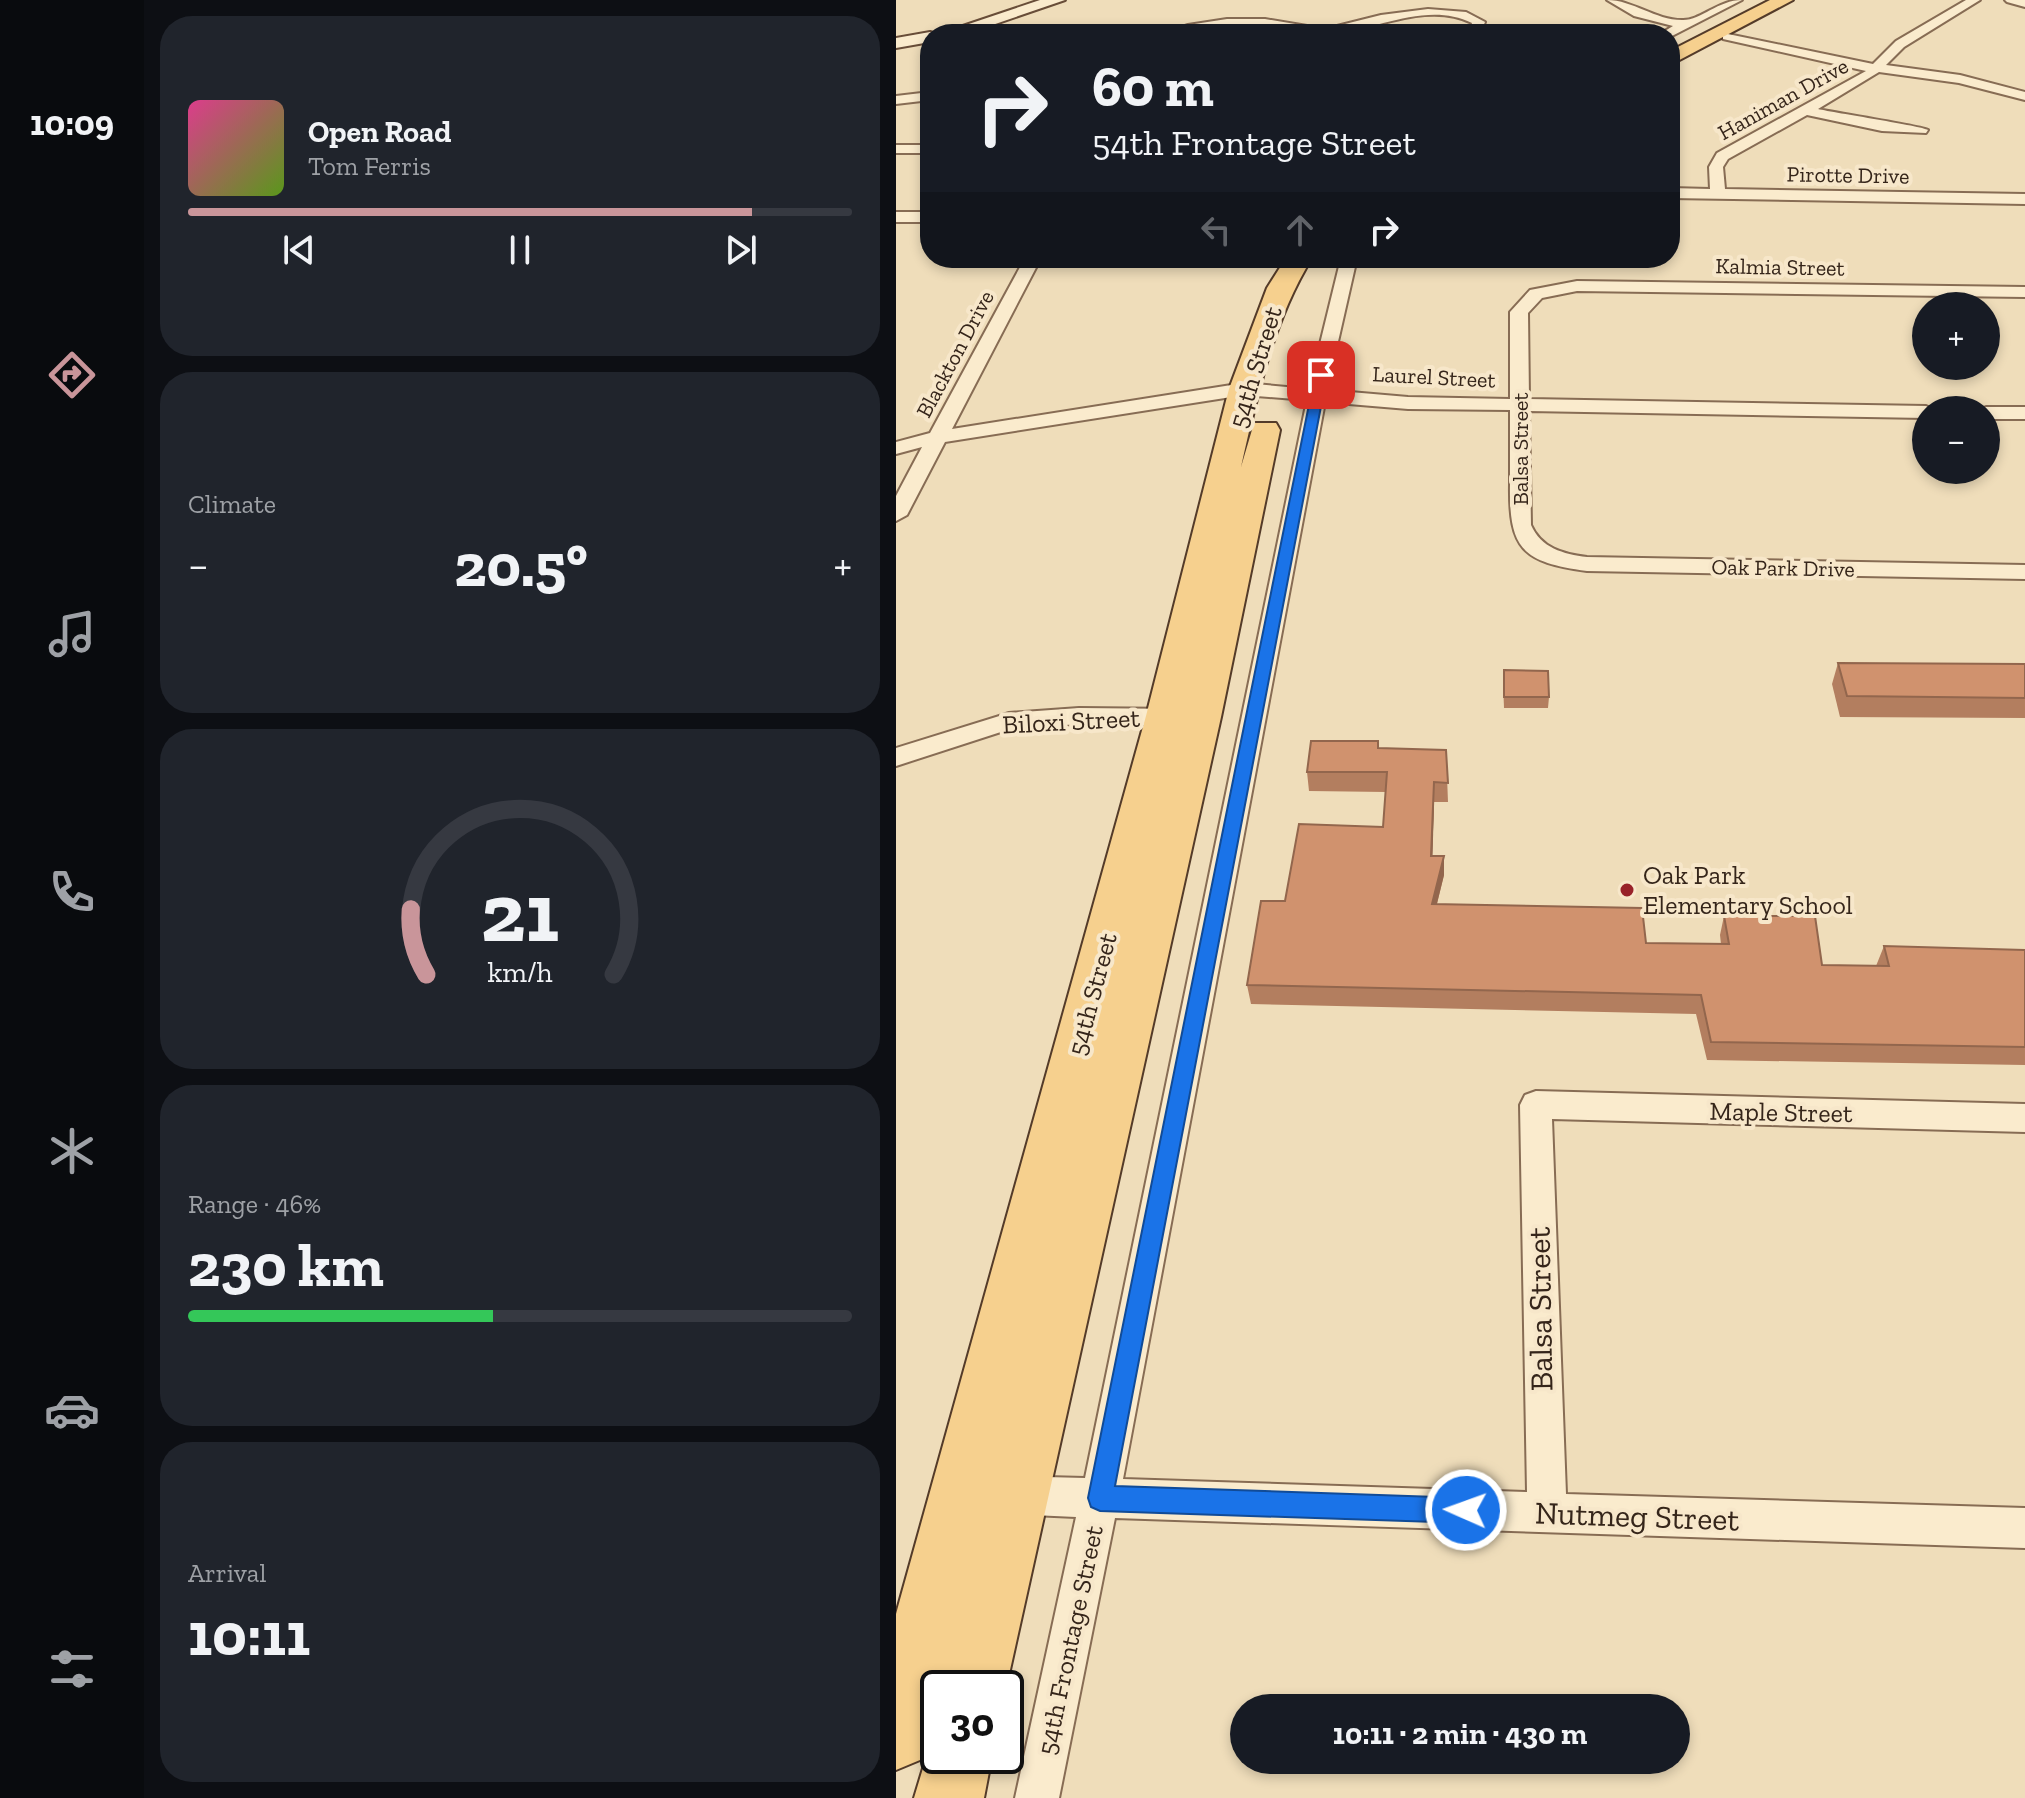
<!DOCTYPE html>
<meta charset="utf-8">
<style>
:root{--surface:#171b24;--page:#20242c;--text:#f1f3f6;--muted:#9ea1a6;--line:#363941;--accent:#c9959a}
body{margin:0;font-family:"Zilla Slab",serif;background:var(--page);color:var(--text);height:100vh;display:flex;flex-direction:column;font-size:30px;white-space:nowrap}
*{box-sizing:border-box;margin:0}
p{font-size:26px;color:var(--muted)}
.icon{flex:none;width:44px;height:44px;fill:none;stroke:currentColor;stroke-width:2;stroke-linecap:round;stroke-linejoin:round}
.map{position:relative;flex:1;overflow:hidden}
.side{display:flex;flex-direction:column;gap:16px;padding:16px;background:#0d0f14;width:752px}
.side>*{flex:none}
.top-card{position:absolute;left:24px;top:24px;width:760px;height:244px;border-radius:32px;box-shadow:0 4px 12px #0003;background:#171b24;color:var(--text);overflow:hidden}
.controls{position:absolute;left:1016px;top:292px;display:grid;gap:16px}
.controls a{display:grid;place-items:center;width:88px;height:88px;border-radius:50%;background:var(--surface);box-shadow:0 4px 12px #0003;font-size:40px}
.speed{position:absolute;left:24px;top:1670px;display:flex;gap:16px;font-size:40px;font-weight:700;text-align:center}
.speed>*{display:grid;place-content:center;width:104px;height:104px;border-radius:50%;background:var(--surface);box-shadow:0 4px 12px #0003;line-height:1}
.speed .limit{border:4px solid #111;border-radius:12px;background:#fff;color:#111}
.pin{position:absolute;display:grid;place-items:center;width:68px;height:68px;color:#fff;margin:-34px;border-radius:16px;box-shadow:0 4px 12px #0006}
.me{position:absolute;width:88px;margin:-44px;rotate:272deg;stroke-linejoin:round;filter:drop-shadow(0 0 6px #0008)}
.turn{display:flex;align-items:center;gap:28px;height:168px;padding:0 40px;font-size:36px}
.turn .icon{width:104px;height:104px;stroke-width:2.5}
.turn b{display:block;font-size:56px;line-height:68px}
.lanes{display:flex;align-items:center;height:76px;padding:0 40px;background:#0003;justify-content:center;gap:40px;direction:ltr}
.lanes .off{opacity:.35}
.big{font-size:60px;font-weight:700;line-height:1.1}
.side .card{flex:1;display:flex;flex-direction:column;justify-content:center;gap:12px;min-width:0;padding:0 28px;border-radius:32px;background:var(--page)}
.side .dial{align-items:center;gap:0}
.dial svg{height:208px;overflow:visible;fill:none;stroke:var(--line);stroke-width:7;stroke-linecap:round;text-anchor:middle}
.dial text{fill:var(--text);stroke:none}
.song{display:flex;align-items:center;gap:24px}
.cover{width:96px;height:96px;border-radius:12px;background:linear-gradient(135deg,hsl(330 70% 55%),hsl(90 70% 35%))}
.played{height:8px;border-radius:4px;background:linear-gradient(90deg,var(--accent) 85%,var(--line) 85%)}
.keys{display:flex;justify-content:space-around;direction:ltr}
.heat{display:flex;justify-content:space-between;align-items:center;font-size:44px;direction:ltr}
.charge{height:12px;border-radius:6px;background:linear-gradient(90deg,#34c759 46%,var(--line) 0)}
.trip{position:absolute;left:334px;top:1694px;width:460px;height:80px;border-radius:40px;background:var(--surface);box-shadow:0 4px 12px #0003;font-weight:700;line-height:80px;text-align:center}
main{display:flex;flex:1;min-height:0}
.tab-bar{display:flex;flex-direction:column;width:144px;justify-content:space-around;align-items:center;background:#090b0e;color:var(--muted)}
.tab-bar .icon{width:56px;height:56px}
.tab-bar .active{color:var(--accent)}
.tab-bar b{font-size:36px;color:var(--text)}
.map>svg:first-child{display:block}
</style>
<main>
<nav class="tab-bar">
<b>10:09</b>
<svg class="icon active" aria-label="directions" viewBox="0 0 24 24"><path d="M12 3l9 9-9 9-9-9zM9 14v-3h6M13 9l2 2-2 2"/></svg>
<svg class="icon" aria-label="music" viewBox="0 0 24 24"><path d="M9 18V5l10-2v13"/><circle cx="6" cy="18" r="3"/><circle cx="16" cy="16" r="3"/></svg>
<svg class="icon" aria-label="phone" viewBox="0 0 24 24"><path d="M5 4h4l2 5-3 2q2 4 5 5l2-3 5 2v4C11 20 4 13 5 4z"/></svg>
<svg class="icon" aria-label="climate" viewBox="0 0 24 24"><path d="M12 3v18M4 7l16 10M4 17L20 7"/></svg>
<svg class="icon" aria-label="car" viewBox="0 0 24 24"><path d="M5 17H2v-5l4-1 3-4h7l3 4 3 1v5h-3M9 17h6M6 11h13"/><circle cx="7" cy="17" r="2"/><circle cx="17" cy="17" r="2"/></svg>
<svg class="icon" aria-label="filters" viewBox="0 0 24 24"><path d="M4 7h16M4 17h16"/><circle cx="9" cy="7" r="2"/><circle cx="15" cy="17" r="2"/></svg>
</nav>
<section class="side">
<div class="card">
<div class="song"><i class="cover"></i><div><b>Open Road</b><p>Tom Ferris</p></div></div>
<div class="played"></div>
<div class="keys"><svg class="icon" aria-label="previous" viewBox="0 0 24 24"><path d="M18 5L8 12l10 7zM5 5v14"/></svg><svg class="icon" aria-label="pause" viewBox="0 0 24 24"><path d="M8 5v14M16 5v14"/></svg><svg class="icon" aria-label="next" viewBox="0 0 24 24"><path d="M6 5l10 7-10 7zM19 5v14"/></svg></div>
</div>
<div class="card"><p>Climate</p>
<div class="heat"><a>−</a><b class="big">20.5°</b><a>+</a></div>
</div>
<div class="card dial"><svg viewBox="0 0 100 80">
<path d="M14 69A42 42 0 1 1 86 69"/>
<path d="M14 69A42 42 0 0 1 8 44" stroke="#c9959a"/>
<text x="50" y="56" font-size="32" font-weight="700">21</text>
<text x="50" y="72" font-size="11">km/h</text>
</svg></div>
<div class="card"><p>Range · 46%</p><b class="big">230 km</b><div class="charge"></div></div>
<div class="card"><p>Arrival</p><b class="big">10:11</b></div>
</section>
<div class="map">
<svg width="1129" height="1798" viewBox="0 0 1129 1798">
<rect width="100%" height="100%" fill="#efddba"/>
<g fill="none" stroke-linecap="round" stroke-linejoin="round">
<defs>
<g id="street">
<path d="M711 0C737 0 759 20 786 20 804 21 822 0 846 0L774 37 764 34 777 26 738 16Z"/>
<path d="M1070 0H1084L1008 47 990 65 1064 75 1129 92V100L1063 83 983 72 922 109C939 113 1026 126 1032 130L1030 133 986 131 911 115 832 159 827 167 829 189 1129 194V204L774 198V188L814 189 813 167 821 153 970 71 827 39V33L977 64 1000 41Z"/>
<path d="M1109 0H1129V7L1111 2Z"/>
<path d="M532 9 570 12 589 22 584 34H572L576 23C532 1 482 29 437 34 409 37 379 26 351 26 322 26 294 34 265 34L292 25 331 19H369L429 29 485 15Z"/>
<path d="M34 92V100L0 104V96Z"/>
<rect x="0" y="145" width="34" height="8"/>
<rect x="0" y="212" width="34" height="10"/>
<path d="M129 258H145L56 429 348 383 413 389 445 258H461L431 390 512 397 614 399V312L634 290 681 281 1129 287V297L681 291 646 298 632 313 633 399 1030 406 1038 410H1030V418L633 411 635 525C645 548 667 554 691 557L1129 565V579L691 571C626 562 613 549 614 485 614 460 614 435 614 410L512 409 429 402 227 1479 631 1492 624 1105 629 1095 640 1091 1129 1104V1132L656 1119 670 1494 1129 1508V1548L219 1518 163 1798H119L180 1517 114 1514 100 1509 95 1495 100 1481 114 1476 189 1478 411 400 348 395 49 442 11 515 0 521V496L26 447 0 454V442L34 433Z"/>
<path d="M1090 407H1129V419H1090V410H1082Z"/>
<path d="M183 708 285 709 294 711 297 717 294 723 285 725 183 724 114 729 0 766V748L113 713Z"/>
</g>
<g id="secondary">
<path d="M144 0H169L70 34H43Z"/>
<path d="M34 32 41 34H34V42L0 48V38Z"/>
</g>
<g id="primary">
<path d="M874 0H897L774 65V51Z"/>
<path d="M390 258H416C377 321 361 396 345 467L358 423H380L384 430 325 717 110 1688H42L34 1736 24 1760 0 1770V1614L250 716 333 389 371 288Z"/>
<path d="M42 1730V1756H96L88 1798H18L38 1732Z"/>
</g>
</defs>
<!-- street casing -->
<use href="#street" stroke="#876c54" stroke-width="4"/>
<!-- secondary casing -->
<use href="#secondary" stroke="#684d38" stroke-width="4"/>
<!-- primary casing -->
<use href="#primary" stroke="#543b29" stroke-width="4"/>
<!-- street -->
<use href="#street" fill="#faebcd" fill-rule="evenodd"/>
<!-- secondary -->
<use href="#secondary" fill="#faebcd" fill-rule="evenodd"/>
<!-- primary -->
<use href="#primary" fill="#f6d08e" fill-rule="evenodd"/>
</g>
<!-- wall -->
<g fill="#b37e5f">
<path d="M942 663 1129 664V718L944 717 936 684Z"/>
<path d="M607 681 653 697 652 708H608Z"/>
<path d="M482 748 550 750 552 802H538L536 856 548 875 541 904 750 943 825 944 824 935 828 916 926 965 980 966 988 946 1129 950V1065L811 1060 800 1014 355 1004 351 985 389 901 487 827 490 792 413 791 411 772Z"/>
</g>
<!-- shaded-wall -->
<g fill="#92664d">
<path d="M538 782V802L536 875 535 856Z"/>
<path d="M548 856V875L536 923V904Z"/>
</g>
<!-- building -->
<g fill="#d0926e" stroke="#92664d" stroke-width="2">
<path d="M942 663 1129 664V698L951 696Z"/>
<path d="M608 670 652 671 653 697H608Z"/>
<path d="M415 741H482V748L550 750 552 783 538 782 535 856H548L536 904 746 908 750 943 833 944 828 916H919L926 965 993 966 988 946 1129 950V1047L815 1042 805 995 351 985 365 901H389L403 824 487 827 491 772H411Z"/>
</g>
<!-- route -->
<path fill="#1a73e8" stroke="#114b97" stroke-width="2" d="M425 372 431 375 219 1486 570 1498 579 1501 583 1510 579 1519 570 1523 204 1511 195 1507 192 1498 419 375Z"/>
<!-- markers -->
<circle fill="#982229" stroke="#f7e7ca" stroke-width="3" cx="731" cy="890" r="8"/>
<g text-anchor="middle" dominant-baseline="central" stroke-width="8" stroke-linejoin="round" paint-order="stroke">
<!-- far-street labels -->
<g font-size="22" fill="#35251a" stroke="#f7e7ca">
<text transform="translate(887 99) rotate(-29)">Haniman Drive</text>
<text transform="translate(952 175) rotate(1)">Pirotte Drive</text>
<text transform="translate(884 267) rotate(1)">Kalmia Street</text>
<text transform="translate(59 354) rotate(-62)">Blackton Drive</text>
<text transform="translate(538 377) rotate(3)">Laurel Street</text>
<text transform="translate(624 449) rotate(-90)">Balsa Street</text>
<text transform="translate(887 568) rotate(1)">Oak Park Drive</text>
</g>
<!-- street labels -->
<g font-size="26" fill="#35251a" stroke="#f7e7ca">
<text transform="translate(359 367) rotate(-73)">54th Street</text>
<text transform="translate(175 721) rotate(-3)">Biloxi Street</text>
<text transform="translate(196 994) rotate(-75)">54th Street</text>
<text transform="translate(885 1112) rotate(1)">Maple Street</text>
<text transform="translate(174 1640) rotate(-78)">54th Frontage Street</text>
</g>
<!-- poi labels -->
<g font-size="26" fill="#35251a" stroke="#f7e7ca" text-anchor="start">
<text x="747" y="875">Oak Park<tspan x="747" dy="30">Elementary School</tspan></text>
</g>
<!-- near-street labels -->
<g font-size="32" fill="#35251a" stroke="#f7e7ca">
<text transform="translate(644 1309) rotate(-91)">Balsa Street</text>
<text transform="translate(741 1516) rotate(2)">Nutmeg Street</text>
</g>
</g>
</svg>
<div class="controls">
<a>+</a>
<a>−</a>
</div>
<div class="speed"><div class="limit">30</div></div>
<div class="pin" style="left:425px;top:375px;background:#d93025"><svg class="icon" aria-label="arrive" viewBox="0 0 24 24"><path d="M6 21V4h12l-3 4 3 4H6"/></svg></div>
<svg class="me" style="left:570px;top:1510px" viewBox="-20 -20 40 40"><circle r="17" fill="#1a73e8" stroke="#fff" stroke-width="3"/><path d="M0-11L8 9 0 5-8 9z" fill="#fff"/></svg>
<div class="trip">10:11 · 2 min · 430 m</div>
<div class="top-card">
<div class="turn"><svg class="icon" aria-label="right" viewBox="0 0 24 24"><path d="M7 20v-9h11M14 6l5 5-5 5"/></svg><div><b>60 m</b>54th Frontage Street</div></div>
<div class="lanes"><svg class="icon off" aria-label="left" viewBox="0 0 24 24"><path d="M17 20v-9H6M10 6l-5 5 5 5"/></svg><svg class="icon off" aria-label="ahead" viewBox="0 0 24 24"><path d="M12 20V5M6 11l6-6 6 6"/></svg><svg class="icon" aria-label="right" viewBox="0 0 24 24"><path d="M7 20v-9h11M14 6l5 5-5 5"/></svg></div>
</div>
</div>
</main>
